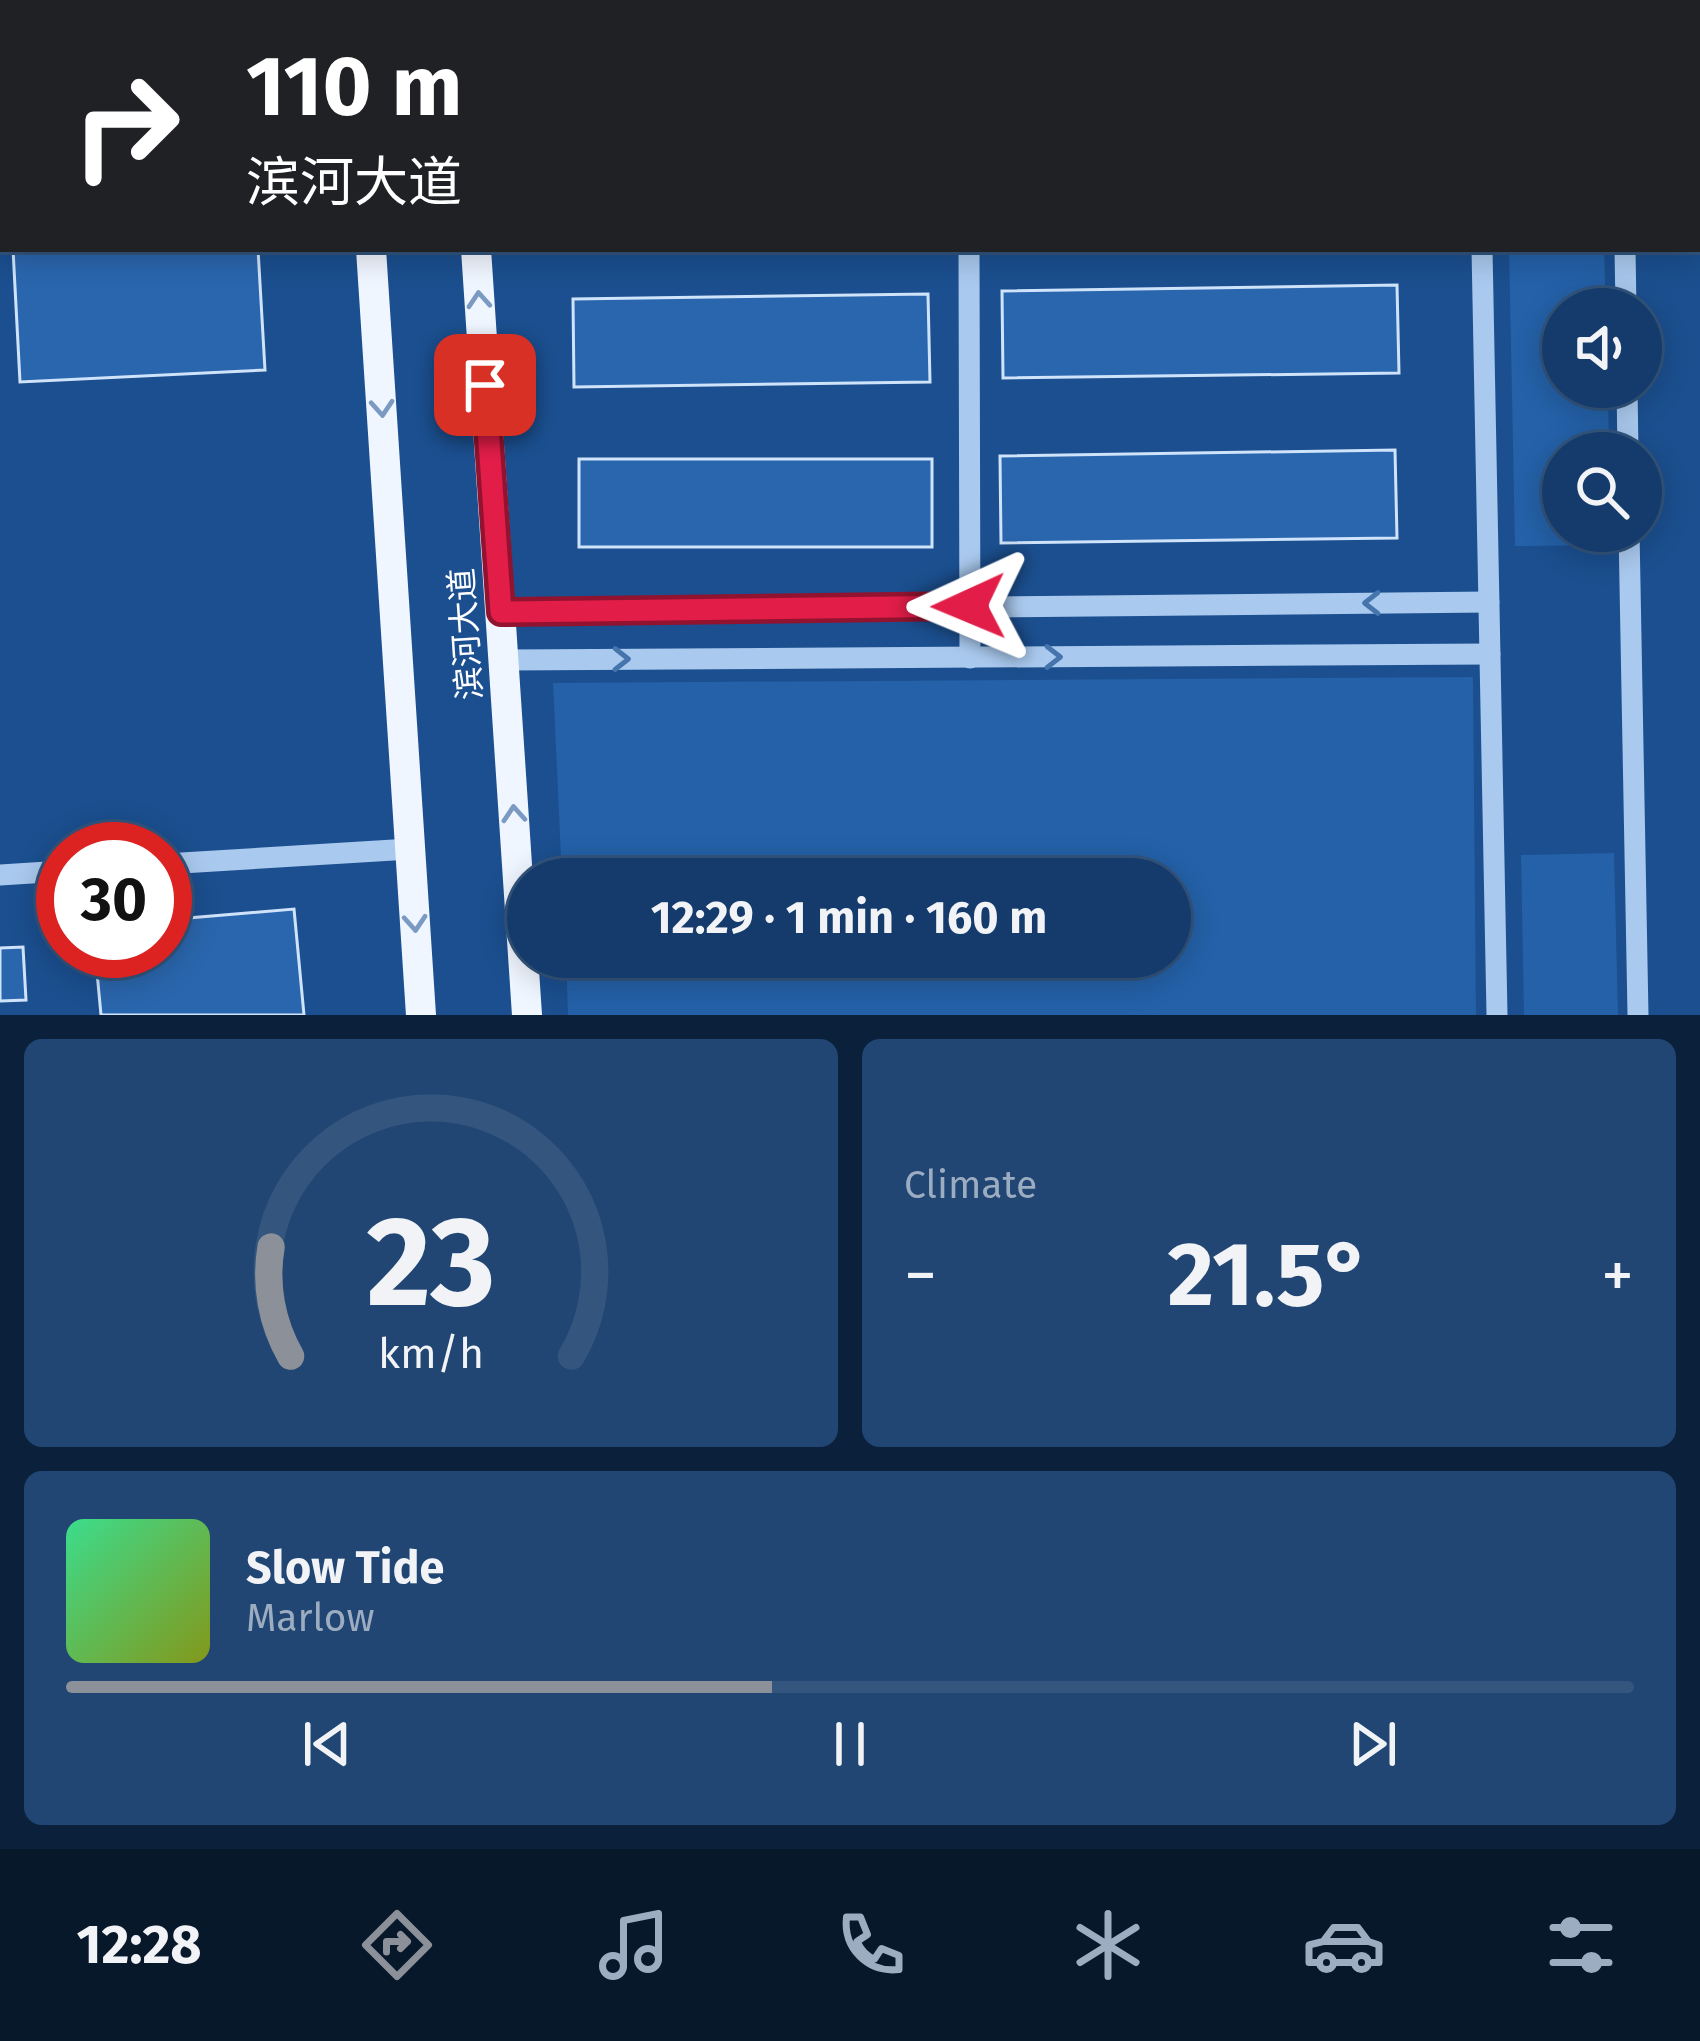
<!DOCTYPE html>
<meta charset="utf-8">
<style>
:root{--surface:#143b6b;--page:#214673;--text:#f1f3f6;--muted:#9dadc1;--line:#33557e;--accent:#8c9099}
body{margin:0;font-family:"Fira Sans","Noto Sans SC",sans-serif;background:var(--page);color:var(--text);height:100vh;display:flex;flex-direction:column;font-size:45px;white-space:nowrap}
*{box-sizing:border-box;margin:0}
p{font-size:39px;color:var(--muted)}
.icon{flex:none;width:66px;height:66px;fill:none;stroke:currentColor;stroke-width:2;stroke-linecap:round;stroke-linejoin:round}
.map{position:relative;height:1015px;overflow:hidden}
.details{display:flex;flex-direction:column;gap:24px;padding:24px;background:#0b203b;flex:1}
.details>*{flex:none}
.guide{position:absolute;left:0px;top:0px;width:1701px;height:252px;box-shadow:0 6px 30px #0003,0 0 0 3px var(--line);background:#202124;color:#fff;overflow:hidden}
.fabs{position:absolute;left:1542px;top:288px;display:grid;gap:24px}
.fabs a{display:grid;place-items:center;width:120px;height:120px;border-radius:50%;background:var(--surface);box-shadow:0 6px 30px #0003,0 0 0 3px var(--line);font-size:60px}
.speed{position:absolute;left:36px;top:822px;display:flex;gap:24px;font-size:60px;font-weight:700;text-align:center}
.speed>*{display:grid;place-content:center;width:156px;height:156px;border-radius:50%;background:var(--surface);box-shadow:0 6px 30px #0003,0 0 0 3px var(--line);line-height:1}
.speed .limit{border:18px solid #d22;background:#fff;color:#111}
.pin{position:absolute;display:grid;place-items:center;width:102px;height:102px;color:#fff;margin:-51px;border-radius:24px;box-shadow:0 6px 18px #0006}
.me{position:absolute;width:132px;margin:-66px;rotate:269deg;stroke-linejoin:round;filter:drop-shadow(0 0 9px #0008)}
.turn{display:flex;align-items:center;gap:42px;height:252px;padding:0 48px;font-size:54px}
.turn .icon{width:156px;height:156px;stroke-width:2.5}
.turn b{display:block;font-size:84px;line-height:102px}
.big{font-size:90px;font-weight:700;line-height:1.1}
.details .tile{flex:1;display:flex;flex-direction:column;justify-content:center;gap:18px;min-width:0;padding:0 42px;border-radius:18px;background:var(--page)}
.details .dial{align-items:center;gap:0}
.dial svg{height:312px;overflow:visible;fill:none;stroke:var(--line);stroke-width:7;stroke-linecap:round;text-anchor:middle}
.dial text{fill:var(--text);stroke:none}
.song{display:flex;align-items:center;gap:36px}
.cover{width:144px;height:144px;border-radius:18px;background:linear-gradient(135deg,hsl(150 70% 55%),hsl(70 70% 35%))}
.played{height:12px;border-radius:6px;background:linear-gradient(90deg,var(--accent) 45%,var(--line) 45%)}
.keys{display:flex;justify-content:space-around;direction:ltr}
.heat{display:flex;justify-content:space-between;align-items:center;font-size:66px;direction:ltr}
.details .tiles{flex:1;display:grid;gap:24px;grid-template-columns:1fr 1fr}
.tile:last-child{grid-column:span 2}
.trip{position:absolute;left:507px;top:858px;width:684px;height:120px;border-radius:60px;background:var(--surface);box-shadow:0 6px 30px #0003,0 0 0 3px var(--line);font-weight:700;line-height:120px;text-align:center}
.dock{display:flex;height:192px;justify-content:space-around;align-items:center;background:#08182b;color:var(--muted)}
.dock .icon{width:84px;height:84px}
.dock .active{color:var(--accent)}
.dock b{font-size:54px;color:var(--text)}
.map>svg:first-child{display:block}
</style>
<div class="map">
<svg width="1700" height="1015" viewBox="0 0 1700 1015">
<rect width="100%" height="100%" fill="#1b4f8f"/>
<!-- green -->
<g fill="#2461a8">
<path d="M1509 249H1604L1606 309H1563V387H1608L1609 453H1563V531H1611L1612 545 1515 546Z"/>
<path d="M1473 677 1476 1015H568L566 957H1170V879H562L553 683Z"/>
<path d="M1614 853 1618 1015H1524L1521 855Z"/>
</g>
<!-- building -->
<g fill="#2a66ad" stroke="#cfe3fa" stroke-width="3">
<path d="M0 0H243V3H3L0 178Z"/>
<rect x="558" y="0" width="373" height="3"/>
<rect x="1001" y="0" width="395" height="3"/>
<path d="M13 249H258L265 370 20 382Z"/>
<path d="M1397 285 1399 373 1003 378 1002 291Z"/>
<path d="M928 294 930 382 574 387 573 299Z"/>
<path d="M1395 450 1397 538 1001 543 1000 456Z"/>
<rect x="579" y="459" width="353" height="88"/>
<path d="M294 909 304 1015H101L95 951H165V920Z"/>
<path d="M23 947 26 1000 0 1001V948Z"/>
</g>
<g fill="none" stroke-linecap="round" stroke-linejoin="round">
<!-- minor -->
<g stroke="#a9c9ee" stroke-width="21">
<path d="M969 0V3"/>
<path d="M1477 0V3"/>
<path d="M1620 0V3"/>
<path d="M969 249 970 658"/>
<path d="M1482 249 1497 1015"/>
<path d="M1625 249 1626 309"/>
<path d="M1627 387 1628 453"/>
<path d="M1629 531 1638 1015"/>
<path d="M501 612 1489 602"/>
<path d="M504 660 1490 654"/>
<path d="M165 864 410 849"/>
<path d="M0 875 63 871"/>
</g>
<!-- major -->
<g stroke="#f0f6ff" stroke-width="30">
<path d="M355 0V3"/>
<path d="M458 0 459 3"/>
<path d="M371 249 421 1015"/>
<path d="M476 249 527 1015"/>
</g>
</g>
<!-- one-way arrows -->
<defs><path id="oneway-chevron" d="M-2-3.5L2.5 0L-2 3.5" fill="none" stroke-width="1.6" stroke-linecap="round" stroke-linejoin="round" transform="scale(3)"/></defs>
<g stroke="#7b9ac1">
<use href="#oneway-chevron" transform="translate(479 300) rotate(-94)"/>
<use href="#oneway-chevron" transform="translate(382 408) rotate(86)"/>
<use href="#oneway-chevron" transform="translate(514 814) rotate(-94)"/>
<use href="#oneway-chevron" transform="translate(415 923) rotate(86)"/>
</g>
<g stroke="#4674ac">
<use href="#oneway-chevron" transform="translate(1372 603) rotate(180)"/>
<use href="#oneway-chevron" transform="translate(1053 657)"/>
<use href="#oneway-chevron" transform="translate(621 659)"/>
</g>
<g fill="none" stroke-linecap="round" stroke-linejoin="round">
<defs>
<path id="route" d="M485 385 501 612 969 606"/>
</defs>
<!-- route casing -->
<use href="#route" stroke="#92132f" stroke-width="30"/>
<!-- route -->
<use href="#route" stroke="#e11d48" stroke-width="21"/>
</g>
<g text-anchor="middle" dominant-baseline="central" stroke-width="12" stroke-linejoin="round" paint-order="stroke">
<!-- street labels -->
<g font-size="33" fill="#fff" stroke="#1b4f8f">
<text transform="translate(466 634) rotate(-94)">滨河大道</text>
</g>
</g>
</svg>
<div class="fabs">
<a><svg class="icon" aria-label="sound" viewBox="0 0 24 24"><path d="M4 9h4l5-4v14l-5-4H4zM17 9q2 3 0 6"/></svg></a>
<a><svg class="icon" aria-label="search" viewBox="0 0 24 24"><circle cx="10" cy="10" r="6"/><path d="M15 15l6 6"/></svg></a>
</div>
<div class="speed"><div class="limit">30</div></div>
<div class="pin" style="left:485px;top:385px;background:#d93025"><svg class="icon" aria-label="arrive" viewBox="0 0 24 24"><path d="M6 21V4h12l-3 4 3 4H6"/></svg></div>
<svg class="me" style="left:969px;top:606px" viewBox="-20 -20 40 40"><path d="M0-17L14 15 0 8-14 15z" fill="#e11d48" stroke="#fff" stroke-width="4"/></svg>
<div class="trip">12:29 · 1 min · 160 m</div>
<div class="guide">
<div class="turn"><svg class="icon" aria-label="right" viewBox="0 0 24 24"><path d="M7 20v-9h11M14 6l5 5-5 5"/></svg><div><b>110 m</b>滨河大道</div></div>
</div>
</div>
<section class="details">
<div class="tiles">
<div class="tile dial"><svg viewBox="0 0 100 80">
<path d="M14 69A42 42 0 1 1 86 69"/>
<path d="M14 69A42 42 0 0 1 9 41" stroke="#8c9099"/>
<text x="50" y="56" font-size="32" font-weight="700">23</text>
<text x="50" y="72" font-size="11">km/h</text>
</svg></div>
<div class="tile"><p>Climate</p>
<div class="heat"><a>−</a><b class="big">21.5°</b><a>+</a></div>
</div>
<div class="tile">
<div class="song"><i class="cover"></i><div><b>Slow Tide</b><p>Marlow</p></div></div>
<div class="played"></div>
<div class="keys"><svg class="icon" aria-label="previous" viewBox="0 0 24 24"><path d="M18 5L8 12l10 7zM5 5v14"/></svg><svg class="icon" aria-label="pause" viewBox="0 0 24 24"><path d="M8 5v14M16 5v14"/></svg><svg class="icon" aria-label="next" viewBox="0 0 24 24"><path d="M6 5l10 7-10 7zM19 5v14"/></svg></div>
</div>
</div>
</section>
<nav class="dock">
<b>12:28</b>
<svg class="icon active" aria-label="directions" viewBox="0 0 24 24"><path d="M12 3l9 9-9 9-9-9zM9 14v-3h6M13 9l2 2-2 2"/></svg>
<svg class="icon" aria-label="music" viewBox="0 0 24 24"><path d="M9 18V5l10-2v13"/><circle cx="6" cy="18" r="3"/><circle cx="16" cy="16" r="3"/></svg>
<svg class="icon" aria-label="phone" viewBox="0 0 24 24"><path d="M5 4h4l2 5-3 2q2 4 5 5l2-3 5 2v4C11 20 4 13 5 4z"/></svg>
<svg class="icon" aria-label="climate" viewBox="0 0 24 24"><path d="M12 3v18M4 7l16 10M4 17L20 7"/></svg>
<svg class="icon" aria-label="car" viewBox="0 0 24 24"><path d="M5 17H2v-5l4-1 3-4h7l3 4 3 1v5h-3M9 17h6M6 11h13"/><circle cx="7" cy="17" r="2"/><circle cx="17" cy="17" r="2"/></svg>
<svg class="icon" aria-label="filters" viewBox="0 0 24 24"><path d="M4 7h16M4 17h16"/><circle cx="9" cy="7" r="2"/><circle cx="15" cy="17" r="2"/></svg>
</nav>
